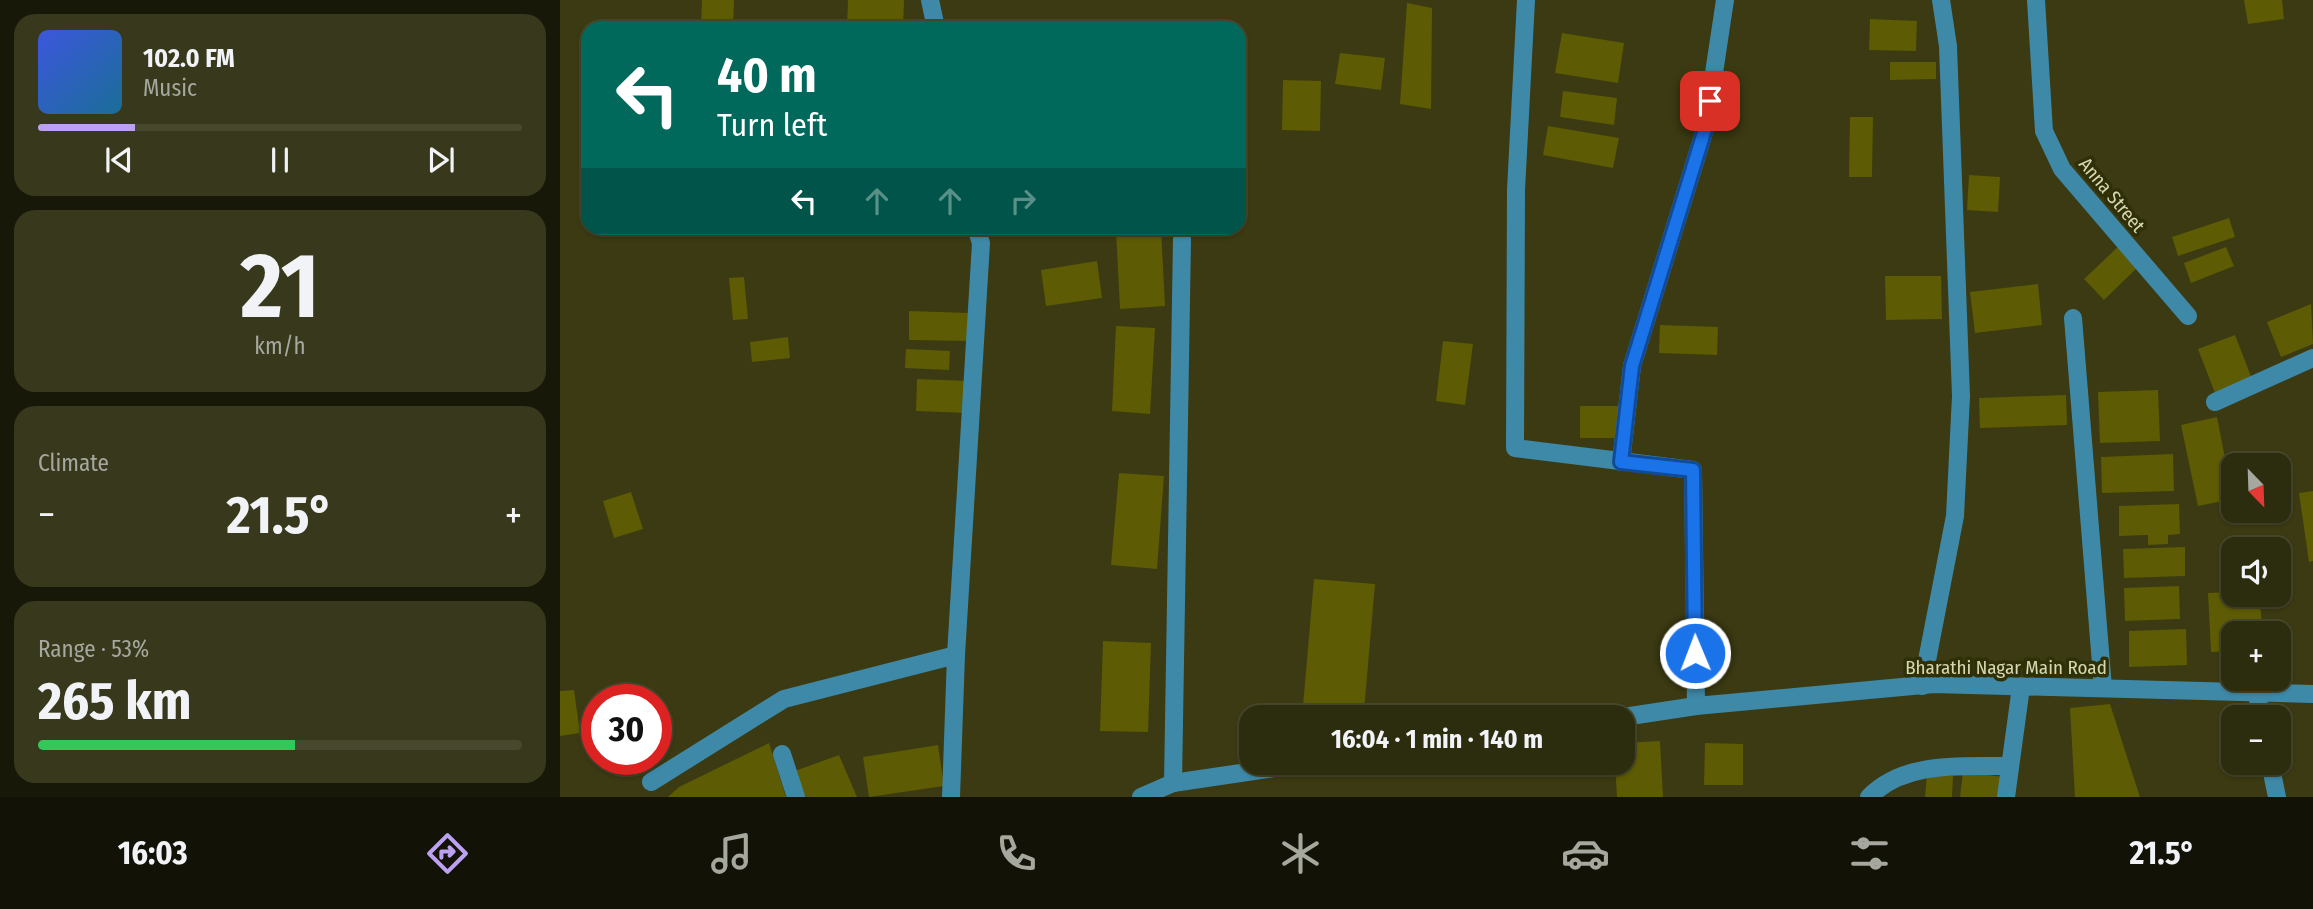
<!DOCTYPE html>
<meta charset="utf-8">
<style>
:root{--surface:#2c2c0e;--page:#38381c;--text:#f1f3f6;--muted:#a6a79e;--line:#48482e;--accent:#bca0f2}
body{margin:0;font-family:"Fira Sans Condensed",sans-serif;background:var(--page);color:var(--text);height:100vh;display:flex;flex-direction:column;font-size:26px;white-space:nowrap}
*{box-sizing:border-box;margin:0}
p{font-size:23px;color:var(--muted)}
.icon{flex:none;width:38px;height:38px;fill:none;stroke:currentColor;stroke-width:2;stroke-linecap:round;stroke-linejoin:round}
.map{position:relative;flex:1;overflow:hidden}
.panel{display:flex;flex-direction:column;gap:14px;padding:14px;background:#181808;width:560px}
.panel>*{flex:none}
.top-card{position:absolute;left:21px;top:21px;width:665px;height:214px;border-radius:21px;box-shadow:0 2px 5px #0004,0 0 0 2px var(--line);background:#00695c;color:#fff;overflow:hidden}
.needle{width:46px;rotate:157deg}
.controls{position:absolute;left:1661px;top:453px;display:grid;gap:14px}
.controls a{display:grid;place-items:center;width:70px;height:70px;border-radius:14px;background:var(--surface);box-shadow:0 2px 5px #0004,0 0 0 2px var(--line);font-size:35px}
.speed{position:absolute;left:21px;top:684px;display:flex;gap:14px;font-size:35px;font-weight:700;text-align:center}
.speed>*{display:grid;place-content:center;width:91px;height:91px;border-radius:50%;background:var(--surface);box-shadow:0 2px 5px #0004,0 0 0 2px var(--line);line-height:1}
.speed .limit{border:10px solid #d22;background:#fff;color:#111}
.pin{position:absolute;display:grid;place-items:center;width:60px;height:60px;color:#fff;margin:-30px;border-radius:14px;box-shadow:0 4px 10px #0006}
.me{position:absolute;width:77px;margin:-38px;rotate:359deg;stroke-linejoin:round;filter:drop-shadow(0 0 5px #0008)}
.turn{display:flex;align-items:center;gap:24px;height:147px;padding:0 21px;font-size:32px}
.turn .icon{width:91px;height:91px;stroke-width:2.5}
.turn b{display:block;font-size:49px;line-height:60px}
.lanes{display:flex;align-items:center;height:66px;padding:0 21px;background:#0003;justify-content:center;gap:35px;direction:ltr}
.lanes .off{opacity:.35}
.big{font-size:52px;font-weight:700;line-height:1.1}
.panel .widget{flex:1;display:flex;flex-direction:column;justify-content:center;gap:10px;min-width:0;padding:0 24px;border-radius:21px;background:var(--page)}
.panel .dial{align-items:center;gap:0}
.dial b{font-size:91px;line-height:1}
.song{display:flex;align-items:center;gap:21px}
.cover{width:84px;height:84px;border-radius:10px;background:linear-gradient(135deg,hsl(230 70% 55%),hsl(200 70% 35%))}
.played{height:7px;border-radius:4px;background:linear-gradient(90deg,var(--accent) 20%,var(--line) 20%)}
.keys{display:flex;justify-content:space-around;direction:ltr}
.heat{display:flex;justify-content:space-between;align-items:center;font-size:38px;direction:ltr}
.charge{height:10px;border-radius:5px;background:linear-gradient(90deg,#34c759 53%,var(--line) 0)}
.trip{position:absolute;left:679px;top:705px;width:396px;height:70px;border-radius:21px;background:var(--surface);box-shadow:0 2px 5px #0004,0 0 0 2px var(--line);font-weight:700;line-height:70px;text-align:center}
.tabs{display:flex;height:112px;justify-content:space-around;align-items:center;background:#121206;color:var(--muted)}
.tabs .icon{width:49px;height:49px}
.tabs .on{color:var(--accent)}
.tabs b{font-size:32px;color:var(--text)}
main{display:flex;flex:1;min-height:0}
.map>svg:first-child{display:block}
</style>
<main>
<section class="panel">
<div class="widget">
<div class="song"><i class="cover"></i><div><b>102.0 FM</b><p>Music</p></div></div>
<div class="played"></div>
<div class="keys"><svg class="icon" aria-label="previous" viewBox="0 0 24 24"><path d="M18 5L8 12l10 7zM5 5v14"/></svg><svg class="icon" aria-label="pause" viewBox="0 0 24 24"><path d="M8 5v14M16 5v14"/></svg><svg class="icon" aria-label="next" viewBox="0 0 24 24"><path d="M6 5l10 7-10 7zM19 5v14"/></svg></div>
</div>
<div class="widget dial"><b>21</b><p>km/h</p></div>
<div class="widget"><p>Climate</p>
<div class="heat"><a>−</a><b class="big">21.5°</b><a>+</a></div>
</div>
<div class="widget"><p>Range · 53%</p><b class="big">265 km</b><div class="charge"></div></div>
</section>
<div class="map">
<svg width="1753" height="797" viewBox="0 0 1753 797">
<rect width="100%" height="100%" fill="#3b3a12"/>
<!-- building -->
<g fill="#5d5b03">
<path d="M142 0H174L173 28 141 27Z"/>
<path d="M288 0H344L343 28H287Z"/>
<path d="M1684 0H1722L1724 19 1688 24Z"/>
<path d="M847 3 872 8 871 109 840 104Z"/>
<path d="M1310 19 1357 21 1356 51 1309 50Z"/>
<path d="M1002 33 1064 43 1058 83 995 73Z"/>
<path d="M780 53 825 58 821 90 775 84Z"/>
<path d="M1330 62H1376V79L1330 80Z"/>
<path d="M723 80 761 81 760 131 722 130Z"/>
<path d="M1003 91 1057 98 1054 125 1000 117Z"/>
<path d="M1290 117H1313L1312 177H1289Z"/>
<path d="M988 126 1059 138 1053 168 983 155Z"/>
<path d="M1409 175 1440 177 1438 212 1407 210Z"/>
<path d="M1669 218 1675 237 1618 256 1612 237Z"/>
<path d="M601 228 605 306 560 309 556 230Z"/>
<path d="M1562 243 1582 263 1544 300 1524 279Z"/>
<path d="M1666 247 1674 266 1631 283 1624 263Z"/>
<path d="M537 261 542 298 486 306 481 270Z"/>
<path d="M1325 276H1381L1382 319 1326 320Z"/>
<path d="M184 277 188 319 173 320 169 278Z"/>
<path d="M1478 284 1482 325 1415 333 1410 292Z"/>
<path d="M1751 304 1753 344 1721 357 1707 322Z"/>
<path d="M349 311 410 313V341L349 340Z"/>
<path d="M1100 325 1158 327 1157 355 1099 353Z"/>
<path d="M556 326 595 328 590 414 552 411Z"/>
<path d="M1675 335 1692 379 1655 393 1638 349Z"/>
<path d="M228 337 230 358 192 362 190 342Z"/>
<path d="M883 341 913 344 905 405 876 401Z"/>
<path d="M346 349 390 351 389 370 345 368Z"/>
<path d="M357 379 409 381 407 413 356 411Z"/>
<path d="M1598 390 1600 441 1540 443 1538 392Z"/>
<path d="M1506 395 1507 425 1420 428 1419 398Z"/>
<rect x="1020" y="406" width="41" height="32"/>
<path d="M1657 417 1673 499 1638 506 1621 425Z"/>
<path d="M1613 454 1614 491 1542 493 1541 457Z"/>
<path d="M559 473 604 476 597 569 551 565Z"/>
<path d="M1753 491V561L1749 562 1739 493Z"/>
<path d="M71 492 83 529 54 538 43 501Z"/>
<path d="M1619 504 1620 534 1608 535V544L1588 545V535L1559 536V506Z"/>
<path d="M1625 547V576L1564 578 1563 549Z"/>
<path d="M754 579 815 584 804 711 743 706Z"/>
<path d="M1619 586 1620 619 1565 621 1564 588Z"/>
<path d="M1673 592V595H1700L1702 634H1673V651L1651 652 1648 593Z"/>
<path d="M1626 629 1627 665 1569 667V631Z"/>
<path d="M543 641 591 643 588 732 540 731Z"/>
<path d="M14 690 20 733 0 736V691Z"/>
<path d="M1550 704 1580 797H1515L1510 708Z"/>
<path d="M1100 741 1103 797H1057L1055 763H1062V743Z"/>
<path d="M209 743 226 797H108L119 787Z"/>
<path d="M1145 743 1183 744V785H1144Z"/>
<path d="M378 745 384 786 309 797 303 757Z"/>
<path d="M279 755 297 797H242L232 772Z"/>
<path d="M1403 772 1444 777 1442 797H1400Z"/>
<path d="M1367 774 1393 776 1392 797H1365Z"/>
</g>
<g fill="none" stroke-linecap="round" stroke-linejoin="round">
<!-- minor -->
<g stroke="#3f89a8" stroke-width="18">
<path d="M370 0 376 28"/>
<path d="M966 0 956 190 955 448 1133 470 1136 706"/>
<path d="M1476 0 1484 131 1502 169 1628 316"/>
<path d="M1513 318 1543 688"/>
<path d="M1655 402 1753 358"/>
<path d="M1061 462 1072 366 1146 126 1165 0"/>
<path d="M1362 686 1395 516 1401 396 1388 46 1381 0"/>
<path d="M1697 693 1701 718"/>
<path d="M1057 718 1136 706 1374 684 1753 694"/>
<path d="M222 754 236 797"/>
<path d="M1710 763 1717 797"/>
<path d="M91 782 224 699 396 655"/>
<path d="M613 783 622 239"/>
<path d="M391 797 396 655 421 243 416 228"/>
<path d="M581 797 613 783 748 763"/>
<path d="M1309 797C1346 760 1402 767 1450 766"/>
<path d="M1446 797 1461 687"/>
</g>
</g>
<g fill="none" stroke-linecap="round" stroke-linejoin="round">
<defs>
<path id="route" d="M1135 653 1133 470 1061 462 1072 366 1146 126 1150 101"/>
</defs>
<!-- route casing -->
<use href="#route" stroke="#114b97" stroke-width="18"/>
<!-- route -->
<use href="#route" stroke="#1a73e8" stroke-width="12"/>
</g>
<g text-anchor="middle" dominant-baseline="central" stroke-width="7" stroke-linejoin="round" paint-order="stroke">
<!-- street labels -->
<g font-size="19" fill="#d7d8b3" stroke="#303006">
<text transform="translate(1552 195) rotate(50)">Anna Street</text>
<text x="1446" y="667">Bharathi Nagar Main Road</text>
</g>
</g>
</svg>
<div class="controls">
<a><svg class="needle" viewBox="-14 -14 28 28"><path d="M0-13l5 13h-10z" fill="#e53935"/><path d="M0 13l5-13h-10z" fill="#a6a79e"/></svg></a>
<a><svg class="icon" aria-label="sound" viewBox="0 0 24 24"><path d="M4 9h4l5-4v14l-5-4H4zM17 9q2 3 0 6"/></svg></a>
<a>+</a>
<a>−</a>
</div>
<div class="speed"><div class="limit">30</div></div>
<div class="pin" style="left:1150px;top:101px;background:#d93025"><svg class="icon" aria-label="arrive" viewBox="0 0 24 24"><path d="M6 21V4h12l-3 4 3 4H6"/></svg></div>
<svg class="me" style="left:1135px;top:653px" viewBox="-20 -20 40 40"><circle r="17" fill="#1a73e8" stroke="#fff" stroke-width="3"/><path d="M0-11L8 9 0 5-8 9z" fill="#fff"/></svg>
<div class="trip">16:04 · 1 min · 140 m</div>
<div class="top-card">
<div class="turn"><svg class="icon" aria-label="left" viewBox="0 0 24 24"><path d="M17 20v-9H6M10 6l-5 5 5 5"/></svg><div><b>40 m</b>Turn left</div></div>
<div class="lanes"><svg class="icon" aria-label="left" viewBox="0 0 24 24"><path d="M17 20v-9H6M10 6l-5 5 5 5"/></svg><svg class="icon off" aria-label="ahead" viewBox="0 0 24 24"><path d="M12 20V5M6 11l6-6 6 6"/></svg><svg class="icon off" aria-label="ahead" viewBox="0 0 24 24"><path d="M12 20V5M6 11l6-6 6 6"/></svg><svg class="icon off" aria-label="right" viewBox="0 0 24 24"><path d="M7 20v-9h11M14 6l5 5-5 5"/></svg></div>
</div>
</div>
</main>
<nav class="tabs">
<b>16:03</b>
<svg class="icon on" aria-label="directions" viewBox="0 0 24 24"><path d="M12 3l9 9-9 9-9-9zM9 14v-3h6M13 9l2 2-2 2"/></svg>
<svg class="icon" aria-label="music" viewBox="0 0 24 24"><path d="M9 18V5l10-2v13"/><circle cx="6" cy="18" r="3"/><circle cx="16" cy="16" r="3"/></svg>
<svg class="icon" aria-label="phone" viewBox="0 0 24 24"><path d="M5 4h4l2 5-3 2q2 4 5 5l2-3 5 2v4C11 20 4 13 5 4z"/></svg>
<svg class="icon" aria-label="climate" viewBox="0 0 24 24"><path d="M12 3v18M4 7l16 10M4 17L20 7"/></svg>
<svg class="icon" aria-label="car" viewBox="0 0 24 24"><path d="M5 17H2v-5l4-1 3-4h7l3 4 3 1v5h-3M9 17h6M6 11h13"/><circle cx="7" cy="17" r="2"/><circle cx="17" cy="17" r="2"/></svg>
<svg class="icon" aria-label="filters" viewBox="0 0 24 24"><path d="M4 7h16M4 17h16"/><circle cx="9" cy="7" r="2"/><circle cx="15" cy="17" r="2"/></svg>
<b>21.5°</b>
</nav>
